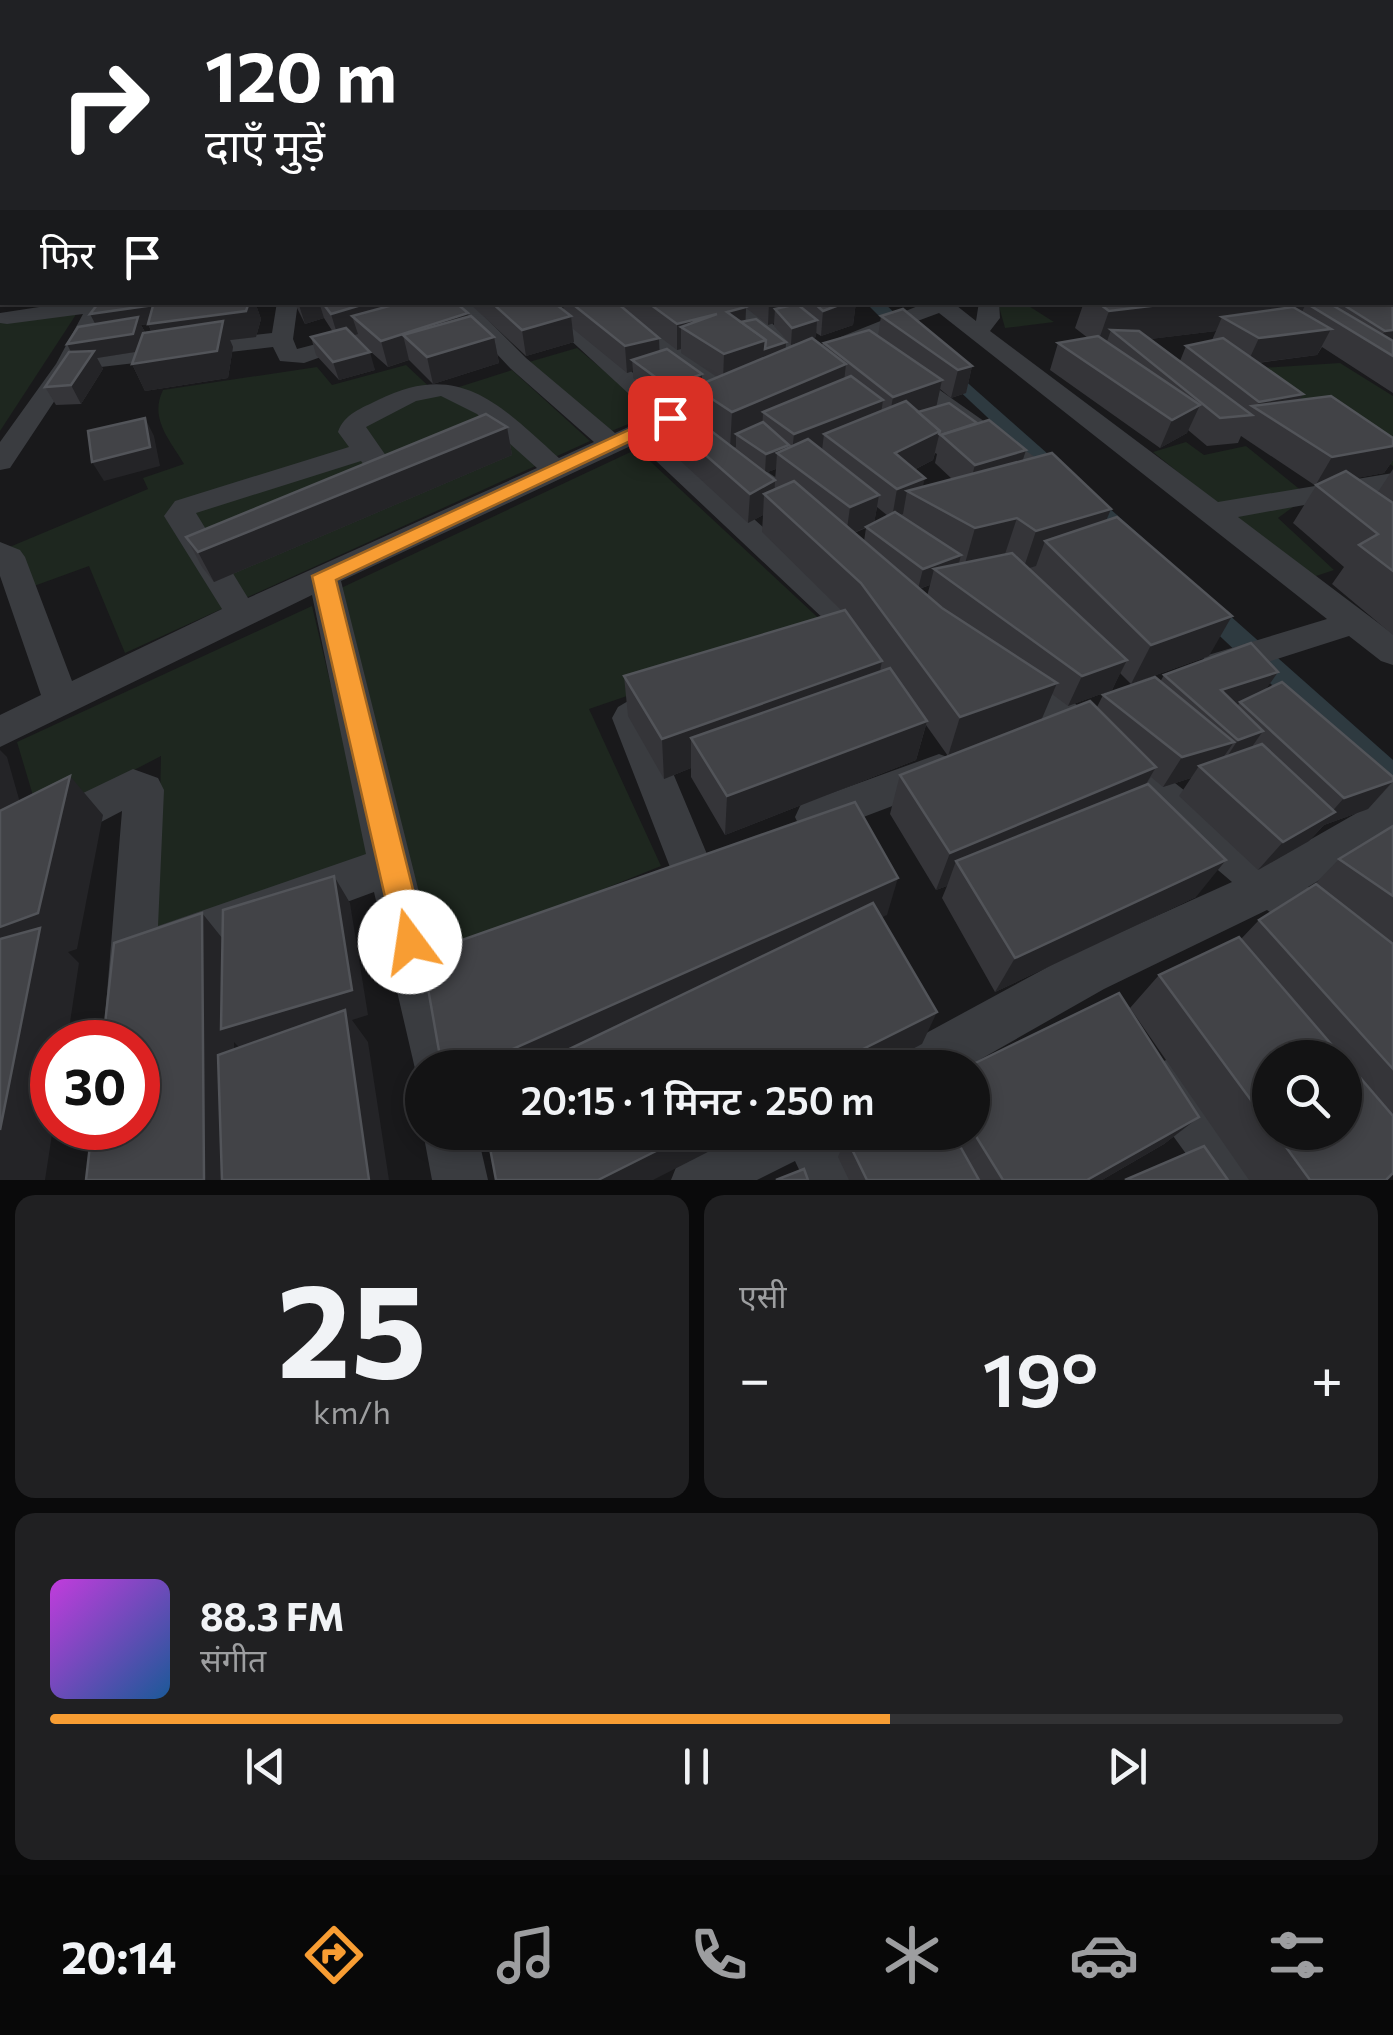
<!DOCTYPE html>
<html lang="hi">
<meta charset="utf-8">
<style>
:root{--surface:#131314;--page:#202022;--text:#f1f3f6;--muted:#9d9ea0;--line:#323234;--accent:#f89d33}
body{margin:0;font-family:Commissioner,"Noto Sans Devanagari",sans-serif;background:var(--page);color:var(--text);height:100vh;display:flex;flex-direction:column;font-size:38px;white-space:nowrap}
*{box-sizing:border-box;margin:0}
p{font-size:32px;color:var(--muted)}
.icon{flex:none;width:55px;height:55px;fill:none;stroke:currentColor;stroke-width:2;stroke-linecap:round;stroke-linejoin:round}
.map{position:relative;height:1180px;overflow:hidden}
.drawer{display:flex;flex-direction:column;gap:15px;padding:15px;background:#0a0a0b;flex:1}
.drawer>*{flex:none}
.top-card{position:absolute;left:0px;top:0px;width:1395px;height:305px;box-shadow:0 5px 15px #0003,0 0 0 2px var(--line);background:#202124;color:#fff;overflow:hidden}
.fabs{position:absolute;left:1252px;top:1040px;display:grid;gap:20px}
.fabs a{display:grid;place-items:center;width:110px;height:110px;border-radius:50%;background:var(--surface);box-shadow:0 5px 15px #0003,0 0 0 2px var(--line);font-size:50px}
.speed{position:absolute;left:30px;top:1020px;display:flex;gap:20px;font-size:50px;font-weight:700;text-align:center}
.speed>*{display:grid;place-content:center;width:130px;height:130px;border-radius:50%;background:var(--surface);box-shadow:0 5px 15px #0003,0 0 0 2px var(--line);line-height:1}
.speed .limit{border:15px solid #d22;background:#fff;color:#111}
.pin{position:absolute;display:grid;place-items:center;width:85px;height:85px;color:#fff;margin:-42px;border-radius:20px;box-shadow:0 5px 15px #0006}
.me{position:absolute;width:110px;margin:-55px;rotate:346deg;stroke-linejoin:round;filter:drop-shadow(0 0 8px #0008)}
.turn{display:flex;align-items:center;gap:35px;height:210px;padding:0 40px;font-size:45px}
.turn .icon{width:130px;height:130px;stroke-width:2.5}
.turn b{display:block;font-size:70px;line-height:85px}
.then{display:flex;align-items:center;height:95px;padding:0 40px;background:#0003;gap:20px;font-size:38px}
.big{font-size:75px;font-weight:600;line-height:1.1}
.drawer .card{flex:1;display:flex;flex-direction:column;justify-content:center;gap:15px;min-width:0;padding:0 35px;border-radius:20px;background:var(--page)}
.drawer .dial{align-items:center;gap:0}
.dial b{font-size:130px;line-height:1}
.song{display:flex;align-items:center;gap:30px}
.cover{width:120px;height:120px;border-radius:15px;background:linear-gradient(135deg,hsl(290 70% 55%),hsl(210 70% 35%))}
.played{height:10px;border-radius:5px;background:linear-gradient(90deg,var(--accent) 65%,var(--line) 65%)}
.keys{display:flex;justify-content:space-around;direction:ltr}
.heat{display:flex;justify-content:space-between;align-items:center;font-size:55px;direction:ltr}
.drawer .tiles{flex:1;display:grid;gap:15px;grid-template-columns:1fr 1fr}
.card:last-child{grid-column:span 2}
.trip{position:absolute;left:405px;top:1050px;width:585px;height:100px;border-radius:50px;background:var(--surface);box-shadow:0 5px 15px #0003,0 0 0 2px var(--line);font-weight:600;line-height:100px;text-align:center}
.tabs{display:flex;height:160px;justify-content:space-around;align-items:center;background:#080808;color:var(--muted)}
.tabs .icon{width:70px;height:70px}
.tabs .current{color:var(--accent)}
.tabs b{font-size:45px;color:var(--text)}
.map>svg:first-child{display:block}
</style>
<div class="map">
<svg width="1393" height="1180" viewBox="0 0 1393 1180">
<rect width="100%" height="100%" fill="#19191b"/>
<!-- green -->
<g fill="#1e271f">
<path d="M998 303H1024L1054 322 1005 328Z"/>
<path d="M77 313 0 431V323Z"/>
<path d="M577 348 655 413 609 432 529 362Z"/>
<path d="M1340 363 1393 396V466L1347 441 1245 369Z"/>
<path d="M406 365 437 394 512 370 590 441 125 653 89 566 12 594 0 551 148 489 143 478 184 464C170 440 149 419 163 390L317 367 332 385Z"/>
<path d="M1186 442 1204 455 1246 446 1308 496 1278 518 1334 570 1310 578 1153 452Z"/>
<path d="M637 449 828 627 589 709 661 866 429 959 341 588Z"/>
<path d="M312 606 371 855 157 934 161 756 40 819 17 742Z"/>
</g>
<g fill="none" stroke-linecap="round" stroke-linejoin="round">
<!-- canal -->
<g fill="#2e3a40" fill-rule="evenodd">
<path d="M865 302H883L916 333V341H904Z"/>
<path d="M944 362 1143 538 1147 543 1143 548H1127L938 371 935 367Z"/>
<path d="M1201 595 1210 598 1393 760V792L1382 788 1192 610 1188 604Z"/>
</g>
<!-- minor -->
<g fill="#3a3c40" fill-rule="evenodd">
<path d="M0 165 2 166V178L0 177Z"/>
<path d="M72 302H110L83 355 272 333 277 302H298L293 339 297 349 355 334 366 341 304 363 280 361 273 347 75 370 10 468 0 470V442L56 364 83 314 7 324 0 323V313Z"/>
<path d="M448 302H470L526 358 615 433 653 416 529 302H552L672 407 693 406 697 411 688 419 823 509 828 515 823 521H803L668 428 658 433 852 607 872 636 867 645C853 649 842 653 828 649L823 640 833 630 828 623 637 443 341 581 463 1068H422V1088L419 1086 374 892 173 966 157 959 153 1042 146 1060 138 1063V1042H103L122 811 0 875V833L133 769 158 778 164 790 158 926 366 854 312 595 0 747V715L41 695 0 576V542L20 550 25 557 72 681 222 609 164 516 175 501 349 447 338 432C344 414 362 408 378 400 460 359 500 405 559 458L594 442 510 368ZM441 396 477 414 537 468 248 598 196 513 361 461 367 469H387L391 463 366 427 416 401Z"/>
<path d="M592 302H616L740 391 737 396H719Z"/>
<path d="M723 302H746L830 371V381H814Z"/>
<path d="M952 302 976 321 979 302H999L1000 318 990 331 1218 502 1393 473V489L1238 517 1393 634V665L1381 661 1349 636 1218 678 1205 674 1200 665 1205 656 1327 619 939 313 837 351H821L818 346 928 302Z"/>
<path d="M903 364 1070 482 1074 488 1070 494H1050L895 376 891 371Z"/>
<path d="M1015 662 1028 666 1273 861 1369 806 1331 762 1337 750C1363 742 1375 760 1393 777V835L1308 887 1393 944V996L1376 989 1267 910 1104 989 965 1068H887L895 1050 1070 955 1232 882 1002 686 997 676 1002 666Z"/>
<path d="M660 682 673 686 678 696 652 723 712 866 705 880 690 886 675 880 612 718 618 707Z"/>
<path d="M939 754 953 759 959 771 953 783 816 835 801 830 795 817 801 804Z"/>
<path d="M1169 1059C1203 1073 1253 1145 1267 1180H1205L1150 1104 1143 1085 1150 1066Z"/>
<path d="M423 1132H477L488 1180H432Z"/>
<path d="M735 1132H839L861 1180H804L795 1161 757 1180H671L679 1160Z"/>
</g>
</g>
<!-- wall -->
<g fill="#353539" fill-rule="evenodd">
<path d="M1393 163V393L1322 347 1317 355 1258 363 1299 400 1393 438V460L1384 473 1356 478 1378 492 1393 469V635L1332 584 1344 567 1293 523 1316 486 1241 436 1238 443 1207 446 1188 430 1187 433 1160 448 1050 370 1058 343 1088 338 1075 328 1084 302H1392ZM1216 331 1212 340 1186 346 1180 361 1150 339Z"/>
<path d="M95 302H255L261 319 256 337 230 340 233 347 228 378 145 391 132 364 136 352 97 358 103 369 81 404 56 405 45 387 71 352 95 324 96 306ZM148 324 151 331 145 332 141 325Z"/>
<path d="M294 302H455L468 317 494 337 499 363 433 384 409 360 388 367 362 344 375 370 339 380 316 355 311 337 333 332 324 318 305 324Z"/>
<path d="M468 302H616L618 304V302H856L853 325 821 336 816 333V337L813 338 824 346V343L878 336 881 316 972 366 966 393 951 398 940 389 936 406 977 423 1026 450 1022 461 1107 521 1209 656 1131 684 1120 673 1112 690 1068 706 1052 694 1041 720 1097 707 1103 695 1160 682 1164 675 1278 672 1265 690 1393 777V782L1368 809 1324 825 1309 841 1258 870 1179 796 1191 778 1163 787 1151 777 1146 785 1196 897 995 992 942 898 947 886 936 890 890 814 900 775 948 756 926 725 916 760 725 835 691 777V768L664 779 628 716 624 676 842 611 762 532 763 515 748 523 662 444 661 416 694 418V396L669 406 633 378V371L627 373 572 328 574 342 526 356ZM746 308 768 325 774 323V326L791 345 803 341 786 349V342L745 321ZM644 325 677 350 681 349V353L717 377 702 384 660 351ZM935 453 937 454 935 463 952 479 923 487 914 470 933 460ZM776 469 775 480 765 473ZM877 507 888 516 874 523ZM866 528 864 541 854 533ZM930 585 927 596 919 589Z"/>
<path d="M507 427 512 455 214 582 202 567 186 537Z"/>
<path d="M1393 826V1173L1386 1180H1249L1130 1008 1159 975 1241 939 1259 920 1314 885 1339 859ZM1270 1058H1345V1132H1270Z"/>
<path d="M972 1068 1199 1117 1164 1144 1102 1180H849L838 1157 846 1137 854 1132H972Z"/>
</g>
<!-- shaded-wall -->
<g fill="#242427">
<path d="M95 302H255L261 319 256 337 230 340 233 347 228 378 145 391 132 364 160 350 148 324 182 318 141 325 146 334 141 351 97 358 103 369 81 404 71 385 76 362 67 344 99 331 90 314 100 312Z"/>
<path d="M298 302H319L324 318 305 324Z"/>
<path d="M322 302H439L352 316 358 334 339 340 331 314Z"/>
<path d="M555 302H563L564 314 556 316Z"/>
<path d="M769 302H791L790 318 775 309 774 323 768 325Z"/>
<path d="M847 302H856L853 325 821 336 823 311Z"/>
<path d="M1184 302H1307L1297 321 1222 317 1216 331 1126 342 1111 330 1106 344 1097 345 1109 311Z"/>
<path d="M746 307 745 333 727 312Z"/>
<path d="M468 313 473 339 403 335 409 360 388 367 381 341Z"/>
<path d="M717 314 681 327V349L677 350V324Z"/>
<path d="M571 316 574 342 526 356 522 330Z"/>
<path d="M817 320 816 337 791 345 792 328Z"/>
<path d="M1331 329 1317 355 1247 364 1259 338Z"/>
<path d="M1393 330V353L1376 345 1385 331Z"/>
<path d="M494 337 499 363 433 384 427 357Z"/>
<path d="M659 338 660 364 632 360 633 371 627 373 625 346Z"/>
<path d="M766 340 786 342 785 360 723 381 724 354Z"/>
<path d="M370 352 375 370 339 380 333 362Z"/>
<path d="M846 364 842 400 763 412 762 435 736 434V447L730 449 732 412Z"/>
<path d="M972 366 966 393 951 398 958 370Z"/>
<path d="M702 374V392L694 387V396L669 406V387Z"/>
<path d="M942 380 936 408 888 425 893 397Z"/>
<path d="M1303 394 1288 422 1256 409 1259 402Z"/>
<path d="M883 400 879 428 824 434 822 450 791 462 794 434Z"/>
<path d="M1200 405 1187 433 1160 448 1172 420Z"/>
<path d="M145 418 154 436 160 466 104 481 92 462Z"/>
<path d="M507 427 512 455 214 582 198 552Z"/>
<path d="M940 431 933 460 890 482 895 453Z"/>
<path d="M789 445 787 460 777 453 776 469 765 473 766 454Z"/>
<path d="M1393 446V460L1384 473 1315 486 1332 457Z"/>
<path d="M1026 450 1017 478 967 494 975 465Z"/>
<path d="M925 478 920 498 907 491 903 514 892 518 897 489Z"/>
<path d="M775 480 774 502 764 494 763 515 748 523 750 494Z"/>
<path d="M879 495 874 524 846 536 850 507Z"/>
<path d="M1111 509 1095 548 1045 541 1036 566 1023 570 1036 531Z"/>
<path d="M1017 518 1004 557 964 567 975 528Z"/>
<path d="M961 555 956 575 934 569 930 585 918 589 923 569Z"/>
<path d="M1232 616 1209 656 1131 684 1151 645Z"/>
<path d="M1127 660 1112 690 1068 706 1082 676Z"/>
<path d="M882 661 874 701 691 738V768L664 779 662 739Z"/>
<path d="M1278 672 1257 702H1240L1235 709 1221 690Z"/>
<path d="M1057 683 1040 723 948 756 960 717Z"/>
<path d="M927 721 916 760 725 835 727 796Z"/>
<path d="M1263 731 1242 761 1218 770 1238 740Z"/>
<path d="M1234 742 1213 772 1199 766 1191 778 1163 787 1182 757Z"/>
<path d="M0 750 7 757 27 827 0 840Z"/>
<path d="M1156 767 1133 806 956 861 947 886 936 890 950 853Z"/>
<path d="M70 776 103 815 77 949 68 952 79 963 67 1042H52L53 1128 45 1180H0V927Z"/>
<path d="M1393 781 1368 809 1324 825 1309 841 1258 870 1283 842 1327 817 1344 798Z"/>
<path d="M1226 860 1196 897 995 992 1015 958Z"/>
<path d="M334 876 350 903 368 1015 352 1020 368 1042 389 1180H369L234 1042 239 1180H204L202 913 231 949Z"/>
<path d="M898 878 887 915 551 1068H470Z"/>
<path d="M937 1012 922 1044 876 1068H825Z"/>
<path d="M1199 1117 1164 1144 1102 1180H1087Z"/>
<path d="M694 1132H747L653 1180H598Z"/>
</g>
<!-- building -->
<g fill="#424347" stroke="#525459" stroke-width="2.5">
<path d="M1392 282 1393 330 1385 331 1339 302H1392Z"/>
<path d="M113 302H154L153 305 90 314 97 305Z"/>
<path d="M154 302H249L246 311 148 324Z"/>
<path d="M322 302H371L331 314Z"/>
<path d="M404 302H455L468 313 381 341 352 316Z"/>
<path d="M491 302H553L571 316 522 330Z"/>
<path d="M570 302H616L659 338 625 346Z"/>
<path d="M647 302H740L746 307 727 312 766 340 724 354 681 327 717 314 677 324Z"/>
<path d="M813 302H847L823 311Z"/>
<path d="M1097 302H1184L1109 311Z"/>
<path d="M1327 302 1393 341V356L1306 303Z"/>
<path d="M797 304 817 320 792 328 775 309Z"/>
<path d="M1293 307 1331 329 1259 338 1222 317Z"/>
<path d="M903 309 972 366 958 370 881 316Z"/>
<path d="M471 316 494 337 427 357 403 335Z"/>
<path d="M138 317 133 334 67 344 78 327Z"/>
<path d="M756 319 786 342 765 349 766 340 741 322Z"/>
<path d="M223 321 217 351 132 364 143 333Z"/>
<path d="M346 328 370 352 333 362 311 337Z"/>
<path d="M869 330 942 380 893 397 824 343Z"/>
<path d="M1111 330 1139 331 1252 415 1220 418Z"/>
<path d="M1098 336 1200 405 1172 420 1058 343Z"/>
<path d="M812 338 846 364 732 412 694 387Z"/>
<path d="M1223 338 1303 394 1259 402 1186 346Z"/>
<path d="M667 349 702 374 669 387 632 360Z"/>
<path d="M94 351 71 385 45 387 69 352Z"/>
<path d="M851 376 883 400 794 434 763 412Z"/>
<path d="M1331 396 1393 438V446L1332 457 1252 406Z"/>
<path d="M906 401 940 431 895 453 925 478 897 489 824 434Z"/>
<path d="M949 403 977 423 941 435 944 437 939 434 940 431 918 412Z"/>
<path d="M680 407 775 480 750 494 661 416Z"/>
<path d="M486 414 507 427 198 552 186 537Z"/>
<path d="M145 418 150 447 92 462 88 431Z"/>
<path d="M989 420 1026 450 975 465 941 435Z"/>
<path d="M763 422 789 445 766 454 736 434Z"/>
<path d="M808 439 879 495 850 507 777 453Z"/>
<path d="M1052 453 1111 509 1036 531 1017 518 975 528 907 491Z"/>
<path d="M1346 471 1393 503V571L1359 545 1378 534 1316 485Z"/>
<path d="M794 481 942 608 1057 683 960 717 861 583 764 494Z"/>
<path d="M895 512 961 555 923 569 866 527Z"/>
<path d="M1117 517 1232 616 1151 645 1045 541Z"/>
<path d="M1012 553 1127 660 1082 676 934 569Z"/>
<path d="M845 610 882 661 662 739 624 676Z"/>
<path d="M1251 643 1278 672 1221 690 1263 731 1238 740 1164 675Z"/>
<path d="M890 668 927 721 727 796 691 738Z"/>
<path d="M1155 677 1234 742 1182 757 1103 695Z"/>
<path d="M1282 682 1393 777V781L1344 798 1240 702Z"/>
<path d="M1090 701 1156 767 950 853 900 775Z"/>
<path d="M1262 744 1335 812 1283 842 1199 766Z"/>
<path d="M70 776 38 913 0 927V811Z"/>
<path d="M1148 784 1226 860 1015 958 956 861Z"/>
<path d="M855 802 898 878 470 1068H442L422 954Z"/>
<path d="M1393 826V896L1339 859Z"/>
<path d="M334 876 352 990 221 1029 223 910Z"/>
<path d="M1316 884 1393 944V1069L1259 920Z"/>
<path d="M873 903 937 1012 825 1068H530Z"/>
<path d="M202 913 204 1180H86L92 1128H138V1042H103L114 943Z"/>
<path d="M40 928 0 1130V939Z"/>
<path d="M1239 937 1343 1058H1270V1126L1159 975Z"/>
<path d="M1119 993 1199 1117 1087 1180H1003L972 1130V1068H965Z"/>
<path d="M345 1010 369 1180H222L218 1055Z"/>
<path d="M1345 1060 1393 1116V1173L1386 1180H1310L1275 1132H1345Z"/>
<path d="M487 1132H694L598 1180H496Z"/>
<path d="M854 1132H952L979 1180H867L846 1137Z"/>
<path d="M1204 1146 1228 1180H1125Z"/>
<path d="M804 1169 808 1180H776Z"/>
</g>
<!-- sky -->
<linearGradient id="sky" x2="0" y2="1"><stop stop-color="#0e0e0f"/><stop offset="0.46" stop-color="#383e4a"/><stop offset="1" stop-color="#383e4a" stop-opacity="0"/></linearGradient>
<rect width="1393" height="307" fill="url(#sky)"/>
<!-- route -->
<path fill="#f89d33" stroke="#a16621" stroke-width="2.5" d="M663 414 679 418 336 580 426 942 421 954 410 958 398 954 312 576Z"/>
</svg>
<div class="fabs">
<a><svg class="icon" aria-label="search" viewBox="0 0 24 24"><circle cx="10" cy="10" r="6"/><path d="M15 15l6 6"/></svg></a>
</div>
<div class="speed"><div class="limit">30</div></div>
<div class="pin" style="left:670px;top:418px;background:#d93025"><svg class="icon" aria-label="arrive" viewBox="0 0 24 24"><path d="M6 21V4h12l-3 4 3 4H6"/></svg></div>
<svg class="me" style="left:410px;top:942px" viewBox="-20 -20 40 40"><circle r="19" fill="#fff"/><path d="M0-13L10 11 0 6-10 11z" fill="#f89d33"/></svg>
<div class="trip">20:15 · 1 मिनट · 250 m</div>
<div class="top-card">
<div class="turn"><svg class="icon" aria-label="right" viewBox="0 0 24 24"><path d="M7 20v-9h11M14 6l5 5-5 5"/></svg><div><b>120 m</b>दाएँ मुड़ें</div></div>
<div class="then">फिर<svg class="icon" aria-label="arrive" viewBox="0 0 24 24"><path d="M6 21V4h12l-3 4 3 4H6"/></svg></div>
</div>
</div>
<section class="drawer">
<div class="tiles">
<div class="card dial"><b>25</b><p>km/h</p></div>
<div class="card"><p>एसी</p>
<div class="heat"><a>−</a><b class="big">19°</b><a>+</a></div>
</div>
<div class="card">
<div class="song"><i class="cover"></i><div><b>88.3 FM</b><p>संगीत</p></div></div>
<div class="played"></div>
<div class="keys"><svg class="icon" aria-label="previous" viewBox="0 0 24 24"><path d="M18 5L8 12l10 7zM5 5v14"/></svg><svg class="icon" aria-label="pause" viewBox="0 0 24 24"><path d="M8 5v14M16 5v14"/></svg><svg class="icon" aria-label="next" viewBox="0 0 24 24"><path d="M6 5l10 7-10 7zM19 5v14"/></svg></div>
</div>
</div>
</section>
<nav class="tabs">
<b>20:14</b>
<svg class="icon current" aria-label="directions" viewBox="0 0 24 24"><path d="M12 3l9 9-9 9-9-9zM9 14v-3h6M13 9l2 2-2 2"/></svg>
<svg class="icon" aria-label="music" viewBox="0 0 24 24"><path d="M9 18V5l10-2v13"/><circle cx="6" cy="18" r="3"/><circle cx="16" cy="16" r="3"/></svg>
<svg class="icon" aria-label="phone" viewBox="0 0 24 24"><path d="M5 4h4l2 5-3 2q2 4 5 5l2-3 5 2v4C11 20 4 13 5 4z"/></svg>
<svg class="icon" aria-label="climate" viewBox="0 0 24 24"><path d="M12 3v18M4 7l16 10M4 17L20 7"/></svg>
<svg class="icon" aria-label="car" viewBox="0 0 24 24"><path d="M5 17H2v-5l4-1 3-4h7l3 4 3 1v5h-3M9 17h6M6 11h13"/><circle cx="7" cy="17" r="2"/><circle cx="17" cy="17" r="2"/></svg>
<svg class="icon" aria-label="filters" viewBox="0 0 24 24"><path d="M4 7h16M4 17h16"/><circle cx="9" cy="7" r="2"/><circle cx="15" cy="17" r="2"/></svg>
</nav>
